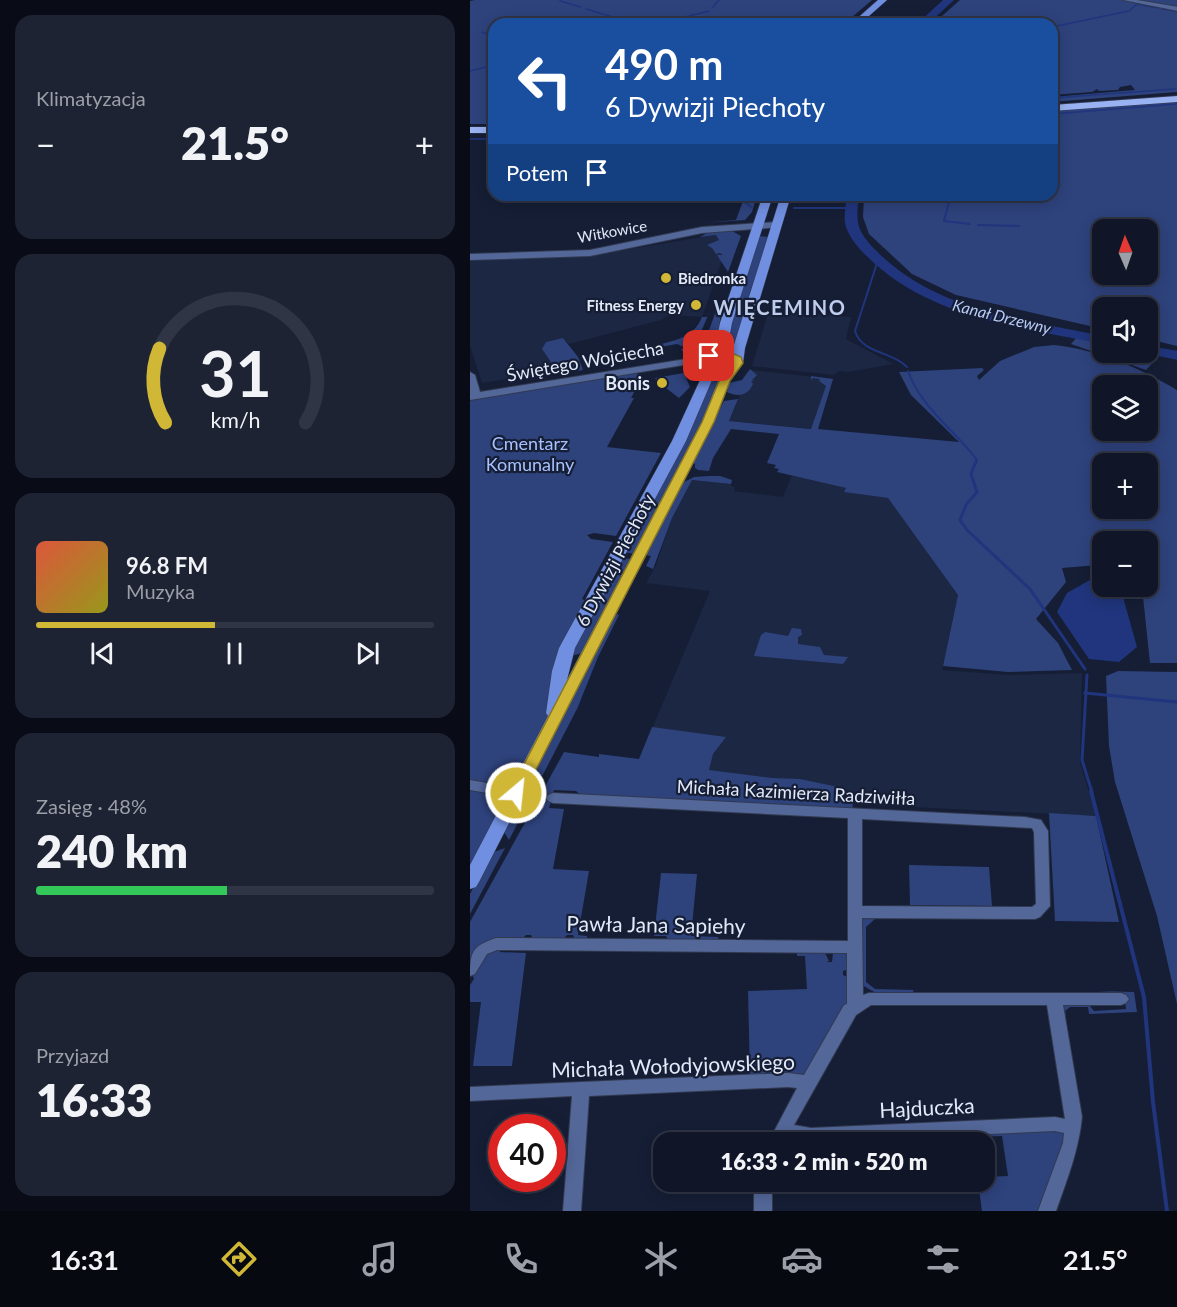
<!DOCTYPE html>
<html lang="pl">
<meta charset="utf-8">
<style>
:root{--surface:#101628;--page:#1e2334;--text:#f1f3f6;--muted:#9c9fa8;--line:#303545;--accent:#d1b736}
body{margin:0;font-family:Lato,sans-serif;background:var(--page);color:var(--text);height:100vh;display:flex;flex-direction:column;font-size:22px;white-space:nowrap}
*{box-sizing:border-box;margin:0}
p{font-size:20px;color:var(--muted)}
.icon{flex:none;width:33px;height:33px;fill:none;stroke:currentColor;stroke-width:2;stroke-linecap:round;stroke-linejoin:round}
.map{position:relative;flex:1;overflow:hidden}
.details{display:flex;flex-direction:column;gap:15px;padding:15px;background:#090c16;width:470px}
.details>*{flex:none}
.banner{position:absolute;left:18px;top:18px;width:570px;height:183px;border-radius:18px;box-shadow:0 3px 15px #0003,0 0 0 2px var(--line);background:#1a4fa0;color:#fff;overflow:hidden}
.needle{width:39px;rotate:358deg}
.fabs{position:absolute;left:622px;top:219px;display:grid;gap:12px}
.fabs a{display:grid;place-items:center;width:66px;height:66px;border-radius:12px;background:var(--surface);box-shadow:0 3px 15px #0003,0 0 0 2px var(--line);font-size:30px}
.speed{position:absolute;left:18px;top:1114px;display:flex;gap:12px;font-size:30px;font-weight:700;text-align:center}
.speed>*{display:grid;place-content:center;width:78px;height:78px;border-radius:50%;background:var(--surface);box-shadow:0 3px 15px #0003,0 0 0 2px var(--line);line-height:1}
.speed .limit{border:9px solid #d22;background:#fff;color:#111}
.pin{position:absolute;display:grid;place-items:center;width:51px;height:51px;color:#fff;margin:-26px;border-radius:12px;box-shadow:0 3px 9px #0006}
.me{position:absolute;width:66px;margin:-33px;rotate:28deg;stroke-linejoin:round;filter:drop-shadow(0 0 4px #0008)}
.turn{display:flex;align-items:center;gap:21px;height:126px;padding:0 18px;font-size:27px}
.turn .icon{width:78px;height:78px;stroke-width:2.5}
.turn b{display:block;font-size:42px;line-height:51px}
.then{display:flex;align-items:center;height:57px;padding:0 18px;background:#0003;gap:12px;font-size:22px}
.big{font-size:45px;font-weight:800;line-height:1.1}
.details .tile{flex:1;display:flex;flex-direction:column;justify-content:center;gap:9px;min-width:0;padding:0 21px;border-radius:18px;background:var(--page)}
.details .dial{align-items:center;gap:0}
.dial svg{height:156px;overflow:visible;fill:none;stroke:var(--line);stroke-width:7;stroke-linecap:round;text-anchor:middle}
.dial text{fill:var(--text);stroke:none}
.song{display:flex;align-items:center;gap:18px}
.cover{width:72px;height:72px;border-radius:9px;background:linear-gradient(135deg,hsl(10 70% 55%),hsl(60 70% 35%))}
.played{height:6px;border-radius:3px;background:linear-gradient(90deg,var(--accent) 45%,var(--line) 45%)}
.keys{display:flex;justify-content:space-around;direction:ltr}
.heat{display:flex;justify-content:space-between;align-items:center;font-size:33px;direction:ltr}
.charge{height:9px;border-radius:4px;background:linear-gradient(90deg,#34c759 48%,var(--line) 0)}
.trip{position:absolute;left:183px;top:1132px;width:342px;height:60px;border-radius:18px;background:var(--surface);box-shadow:0 3px 15px #0003,0 0 0 2px var(--line);font-weight:800;line-height:60px;text-align:center}
.tabs{display:flex;height:96px;justify-content:space-around;align-items:center;background:#060910;color:var(--muted)}
.tabs .icon{width:42px;height:42px}
.tabs .on{color:var(--accent)}
.tabs b{font-size:27px;color:var(--text)}
main{display:flex;flex:1;min-height:0}
.map>svg:first-child{display:block}
</style>
<main>
<section class="details">
<div class="tile"><p>Klimatyzacja</p>
<div class="heat"><a>−</a><b class="big">21.5°</b><a>+</a></div>
</div>
<div class="tile dial"><svg viewBox="0 0 100 80">
<path d="M14 69A42 42 0 1 1 86 69"/>
<path d="M14 69A42 42 0 0 1 11 31" stroke="#d1b736"/>
<text x="50" y="56" font-size="32" font-weight="700">31</text>
<text x="50" y="72" font-size="11">km/h</text>
</svg></div>
<div class="tile">
<div class="song"><i class="cover"></i><div><b>96.8 FM</b><p>Muzyka</p></div></div>
<div class="played"></div>
<div class="keys"><svg class="icon" aria-label="previous" viewBox="0 0 24 24"><path d="M18 5L8 12l10 7zM5 5v14"/></svg><svg class="icon" aria-label="pause" viewBox="0 0 24 24"><path d="M8 5v14M16 5v14"/></svg><svg class="icon" aria-label="next" viewBox="0 0 24 24"><path d="M6 5l10 7-10 7zM19 5v14"/></svg></div>
</div>
<div class="tile"><p>Zasięg · 48%</p><b class="big">240 km</b><div class="charge"></div></div>
<div class="tile"><p>Przyjazd</p><b class="big">16:33</b></div>
</section>
<div class="map">
<svg width="708" height="1211" viewBox="0 0 708 1211">
<rect width="100%" height="100%" fill="#151e35"/>
<!-- built -->
<g fill="#1c2744">
<path d="M262 232 232 317 199 315 191 320 99 344 93 338 72 349 87 371 12 383 0 346V259L125 255Z"/>
<path d="M299 310 381 317 376 339 423 364 379 372 369 371 364 375 282 366Z"/>
<path d="M280 370 363 379 347 429 259 421Z"/>
<path d="M322 475 376 488 375 492 418 498 444 533 488 595 472 670 538 675 612 673 610 762 626 816 383 804 166 767 240 591 176 583 186 565 202 518 222 480 261 484V486L265 487 264 491 313 497Z"/>
</g>
<!-- green -->
<g fill="#2e427c" fill-rule="evenodd">
<path d="M5 0H402L374 24H256L257 22 223 17 198 24H24V124H0V1Z"/>
<path d="M490 0H707V92L582 102V97L665 90 661 85 650 87 648 90 629 91 627 89 622 92 582 95V24H463Z"/>
<path d="M707 102V346L678 339V308H633V329L486 295 442 274 399 234 393 217 394 195H582V109ZM633 230H678V274H633Z"/>
<path d="M254 195 273 198 275 195H287L282 212 275 220 233 223 266 220 273 201Z"/>
<path d="M262 231 271 236 258 272 247 255H253L250 253 246 254 242 248 237 245 249 240 246 235 230 237 239 232Z"/>
<path d="M288 236 299 237 262 355 251 353 257 345 259 328Z"/>
<path d="M241 308 224 349 213 352 211 349 216 348 207 344 190 347 192 350 189 351 183 346C203 341 224 338 232 317H237Z"/>
<path d="M247 308 251 312C247 345 248 351 213 359V355L227 353 233 347Z"/>
<path d="M608 336 633 341V352L678 351 691 354 676 370 601 344Z"/>
<path d="M93 338 108 357 113 370 57 378 56 376 87 371 72 349 76 342Z"/>
<path d="M584 345C626 349 672 369 707 390V663H680L672 587 678 586V542H633V558L628 565 592 568 596 582 566 619 588 643 602 670 538 672 473 666 488 595 418 498 374 492 376 488 307 472 309 469 304 468 306 465 297 463 309 434 261 429 243 458 239 471 228 470 225 468V464L223 463 254 401 268 399 259 421 341 429 356 386 349 381 350 379 343 378 341 380V376L363 379 348 429 489 442 441 395 429 372 512 368 514 370 507 376 509 380 530 361 564 347ZM633 386H678V430H633ZM633 464H678V508H633Z"/>
<path d="M280 369 287 375 282 380 284 381H281L283 384C278 395 269 398 257 392L259 383 272 380Z"/>
<path d="M167 372 170 381 161 398H164L137 447 191 453 146 536 124 533 117 535 121 539 143 542 112 599 117 601 80 713 45 781 23 793 30 797 33 802 0 869V399Z"/>
<path d="M214 373 220 387 209 398 192 385 197 383 192 379 187 381 185 378Z"/>
<path d="M240 380 249 382 247 392 165 554 154 552Z"/>
<path d="M239 476H250L262 480 261 484 222 480 202 518 183 569 176 566 181 556 175 555 212 483 224 477Z"/>
<path d="M151 558 162 559 112 653 105 655 102 653Z"/>
<path d="M147 614 149 615 128 657 107 709 39 840 34 832 139 624Z"/>
<path d="M322 628 331 629 332 635 328 637V644L350 647 354 655 378 657 373 664 284 656 291 635 295 632 318 636Z"/>
<path d="M648 671 707 672V1004L687 916 645 782 639 746 636 676Z"/>
<path d="M182 727 256 737 243 754 239 770 302 778 330 779 368 787 383 804 382 810 113 797 106 791 84 790 79 808 94 809 83 869 119 871 108 935 117 936V938L105 940 103 935H97L93 940H63L61 935H56L51 940 6 952 0 962V922L94 752 129 757V754L169 759Z"/>
<path d="M579 813 626 816 649 922 585 921Z"/>
<path d="M35 848 0 914V894L21 853Z"/>
<path d="M439 865 519 867 522 906 440 905Z"/>
<path d="M191 873 227 874 221 936 248 937V940L245 942 199 941 196 936H184Z"/>
<path d="M413 916V919H405L396 927V982L405 989 444 990 442 993H406L392 985V919Z"/>
<path d="M30 949V952L56 953 42 1066H3L11 1002H0V985L4 979 3 976 16 954 19 950Z"/>
<path d="M327 950 354 951 359 961 356 962H362L363 953 366 951 378 955 379 969 373 971V975L379 978 376 1004 337 1072 332 1075 280 1077 278 991 337 989 335 956H327Z"/>
<path d="M628 991 664 992 667 1012 619 1014 618 1007H600L595 1011 596 1016H592V1009L596 1004 619 1005 624 1011 656 1009 654 993Z"/>
<path d="M585 1129 593 1133 596 1138 571 1211H512L508 1182H514L515 1177 538 1176 532 1136 449 1139 448 1135Z"/>
</g>
<!-- water -->
<path fill="#20357d" d="M627 576 633 577V586L648 587 651 590 667 647 649 662 619 659 587 612 597 593Z"/>
<g fill="none" stroke-linecap="round" stroke-linejoin="round">
<!-- stream-far3 -->
<g stroke="#20357d" stroke-width="1.5">
<path d="M90 1 111 7"/>
<path d="M672 5 688 8"/>
<path d="M242 8 249 0"/>
<path d="M116 9 166 24"/>
<path d="M692 9 708 11"/>
<path d="M187 24 239 11"/>
<path d="M582 27 659 11 667 4 670 5"/>
<path d="M12 32 24 37"/>
<path d="M0 71 24 65"/>
<path d="M582 98 705 89"/>
<path d="M582 114 708 104"/>
<path d="M0 139H24"/>
<path d="M257 195 271 199 277 204"/>
<path d="M479 204 481 195"/>
</g>
<!-- stream-far2 -->
<g stroke="#20357d" stroke-width="2">
<path d="M275 202 281 207"/>
<path d="M479 202 474 221 500 224"/>
<path d="M324 208H381"/>
<path d="M508 225 549 226"/>
<path d="M408 260 385 331C392 354 422 351 437 367"/>
<path d="M438 371C451 408 484 429 507 460L506 463"/>
</g>
<!-- stream-far1 -->
<g stroke="#20357d" stroke-width="3">
<path d="M506 461 501 474 507 492 496 505 490 520 497 530 560 589 615 669"/>
<path d="M617 675 612 760 622 792"/>
<path d="M615 693 708 702"/>
</g>
<!-- stream -->
<path stroke="#20357d" stroke-width="4" d="M621 791 674 997 683 1102 697 1211"/>
<!-- river -->
<g fill="#20357d" fill-rule="evenodd">
<path d="M473 0H484L458 24H447Z"/>
<path d="M377 195H389C388 205 386 217 389 227 394 240 405 250 415 259 474 312 558 320 633 336V344C554 328 466 319 404 263 393 253 381 241 376 227 373 217 376 205 377 195Z"/>
<path d="M678 346 708 351V360L673 353 678 352Z"/>
</g>
<defs>
<g id="street">
<path d="M653 0H667L708 7V11Z"/>
<path d="M307 222 310 223V227L232 233 120 256 0 260V254L120 250 232 227Z"/>
<path d="M235 356 238 357V361L0 400V372L5 375 10 392Z"/>
<path d="M0 780 46 788 51 790 53 793 51 796 46 798 0 790Z"/>
<path d="M83 793 555 817 571 820 578 831 580 906 570 917 565 919 392 918 393 995 399 993H651L656 995 659 999 656 1003 651 1005H593L612 1117C609 1149 597 1180 586 1211H568L593 1143 594 1133 585 1131 341 1142 317 1139 315 1143H298L327 1088 318 1087 119 1096 111 1211H93L102 1096 0 1101V1087L318 1073 334 1075 374 1005 377 1004V953L27 950 17 954 5 974 0 976C0 952 2 946 26 938L378 941V818L83 803 78 801 76 798 78 795ZM392 819 562 828 564 832 566 904 562 907 392 906ZM401 1005H577L595 1119 585 1117 341 1128 324 1125 386 1015Z"/>
<rect x="284" y="1182" width="18" height="29"/>
</g>
<g id="secondary">
<path d="M408 0H417L390 24H381Z"/>
<path d="M293 195H303L262 323 258 344 241 360 242 380 216 441 105 648 97 680 232 422 248 381 261 363 263 348 311 195H321L275 348 273 363 260 381 244 422 9 882 6 887 0 889V865L78 716 76 713 82 671 89 648 202 441 230 380 229 359 246 343 250 323Z"/>
</g>
<g id="primary">
<path d="M708 96V102L582 111V105Z"/>
<rect x="0" y="127" width="24" height="6"/>
</g>
</defs>
<!-- street casing -->
<use href="#street" stroke="#323a50" stroke-width="2"/>
<!-- secondary casing -->
<use href="#secondary" stroke="#323a50" stroke-width="1"/>
<!-- primary casing -->
<use href="#primary" stroke="#323a50" stroke-width="1"/>
<!-- street -->
<use href="#street" fill="#536799" fill-rule="evenodd"/>
<!-- secondary -->
<use href="#secondary" fill="#718fe0" fill-rule="evenodd"/>
<!-- primary -->
<use href="#primary" fill="#99b2f1" fill-rule="evenodd"/>
</g>
<!-- route -->
<path fill="#d1b736" stroke="#887723" stroke-width="1.5" d="M259 352 271 357 273 363 260 381 244 422 54 793 52 797H41L39 793 232 422 249 381 262 363 257 359H239L233 356 239 353Z"/>
<!-- markers -->
<g fill="#d1b736" stroke="#151e35" stroke-width="2">
<circle cx="196" cy="278" r="6"/>
<circle cx="226" cy="305" r="6"/>
<circle cx="192" cy="383" r="6"/>
</g>
<g text-anchor="middle" dominant-baseline="central" stroke-width="4.5" stroke-linejoin="round" paint-order="stroke">
<!-- far-street labels -->
<g font-size="15" fill="#e2e9f9" stroke="#151e35">
<text transform="translate(142 231) rotate(-10)">Witkowice</text>
</g>
<!-- far-poi labels -->
<g font-size="15" font-weight="bold" fill="#e2e9f9" stroke="#151e35" text-anchor="start">
<text x="208" y="278">Biedronka</text>
<text x="214" y="305" text-anchor="end">Fitness Energy</text>
</g>
<!-- far-water labels -->
<g font-size="16" font-style="italic" fill="#b9cbf5" stroke="#151e35">
<text transform="translate(532 316) rotate(14)">Kanał Drzewny</text>
</g>
<!-- street labels -->
<g font-size="18" fill="#e2e9f9" stroke="#151e35">
<text transform="translate(115 361) rotate(-10)">Świętego Wojciecha</text>
<text transform="translate(145 560) rotate(-62)">6 Dywizji Piechoty</text>
<text transform="translate(326 792) rotate(3)">Michała Kazimierza Radziwiłła</text>
</g>
<!-- poi labels -->
<g font-size="18" font-weight="bold" fill="#e2e9f9" stroke="#151e35" text-anchor="end">
<text x="180" y="383">Bonis</text>
</g>
<!-- park labels -->
<g font-size="18" fill="#a7c1ff" stroke="#151e35">
<text x="60" y="443">Cmentarz<tspan x="60" dy="21">Komunalny</tspan></text>
</g>
<!-- far-district labels -->
<g font-size="20" font-weight="bold" letter-spacing="1.5" fill="#bfcded" stroke="#151e35">
<text x="310" y="307">WIĘCEMINO</text>
</g>
<!-- near-street labels -->
<g font-size="21" fill="#e2e9f9" stroke="#151e35">
<text transform="translate(186 924) rotate(1)">Pawła Jana Sapiehy</text>
<text transform="translate(203 1065) rotate(-2)">Michała Wołodyjowskiego</text>
<text transform="translate(457 1107) rotate(-3)">Hajduczka</text>
</g>
</g>
</svg>
<div class="fabs">
<a><svg class="needle" viewBox="-14 -14 28 28"><path d="M0-13l5 13h-10z" fill="#e53935"/><path d="M0 13l5-13h-10z" fill="#9c9fa8"/></svg></a>
<a><svg class="icon" aria-label="sound" viewBox="0 0 24 24"><path d="M4 9h4l5-4v14l-5-4H4zM17 9q2 3 0 6"/></svg></a>
<a><svg class="icon" aria-label="layers" viewBox="0 0 24 24"><path d="M12 4l9 5-9 5-9-5zM3 14l9 5 9-5"/></svg></a>
<a>+</a>
<a>−</a>
</div>
<div class="speed"><div class="limit">40</div></div>
<div class="pin" style="left:239px;top:356px;background:#d93025"><svg class="icon" aria-label="arrive" viewBox="0 0 24 24"><path d="M6 21V4h12l-3 4 3 4H6"/></svg></div>
<svg class="me" style="left:46px;top:793px" viewBox="-20 -20 40 40"><circle r="17" fill="#d1b736" stroke="#fff" stroke-width="3"/><path d="M0-11L8 9 0 5-8 9z" fill="#fff"/></svg>
<div class="trip">16:33 · 2 min · 520 m</div>
<div class="banner">
<div class="turn"><svg class="icon" aria-label="left" viewBox="0 0 24 24"><path d="M17 20v-9H6M10 6l-5 5 5 5"/></svg><div><b>490 m</b>6 Dywizji Piechoty</div></div>
<div class="then">Potem<svg class="icon" aria-label="arrive" viewBox="0 0 24 24"><path d="M6 21V4h12l-3 4 3 4H6"/></svg></div>
</div>
</div>
</main>
<nav class="tabs">
<b>16:31</b>
<svg class="icon on" aria-label="directions" viewBox="0 0 24 24"><path d="M12 3l9 9-9 9-9-9zM9 14v-3h6M13 9l2 2-2 2"/></svg>
<svg class="icon" aria-label="music" viewBox="0 0 24 24"><path d="M9 18V5l10-2v13"/><circle cx="6" cy="18" r="3"/><circle cx="16" cy="16" r="3"/></svg>
<svg class="icon" aria-label="phone" viewBox="0 0 24 24"><path d="M5 4h4l2 5-3 2q2 4 5 5l2-3 5 2v4C11 20 4 13 5 4z"/></svg>
<svg class="icon" aria-label="climate" viewBox="0 0 24 24"><path d="M12 3v18M4 7l16 10M4 17L20 7"/></svg>
<svg class="icon" aria-label="car" viewBox="0 0 24 24"><path d="M5 17H2v-5l4-1 3-4h7l3 4 3 1v5h-3M9 17h6M6 11h13"/><circle cx="7" cy="17" r="2"/><circle cx="17" cy="17" r="2"/></svg>
<svg class="icon" aria-label="filters" viewBox="0 0 24 24"><path d="M4 7h16M4 17h16"/><circle cx="9" cy="7" r="2"/><circle cx="15" cy="17" r="2"/></svg>
<b>21.5°</b>
</nav>
